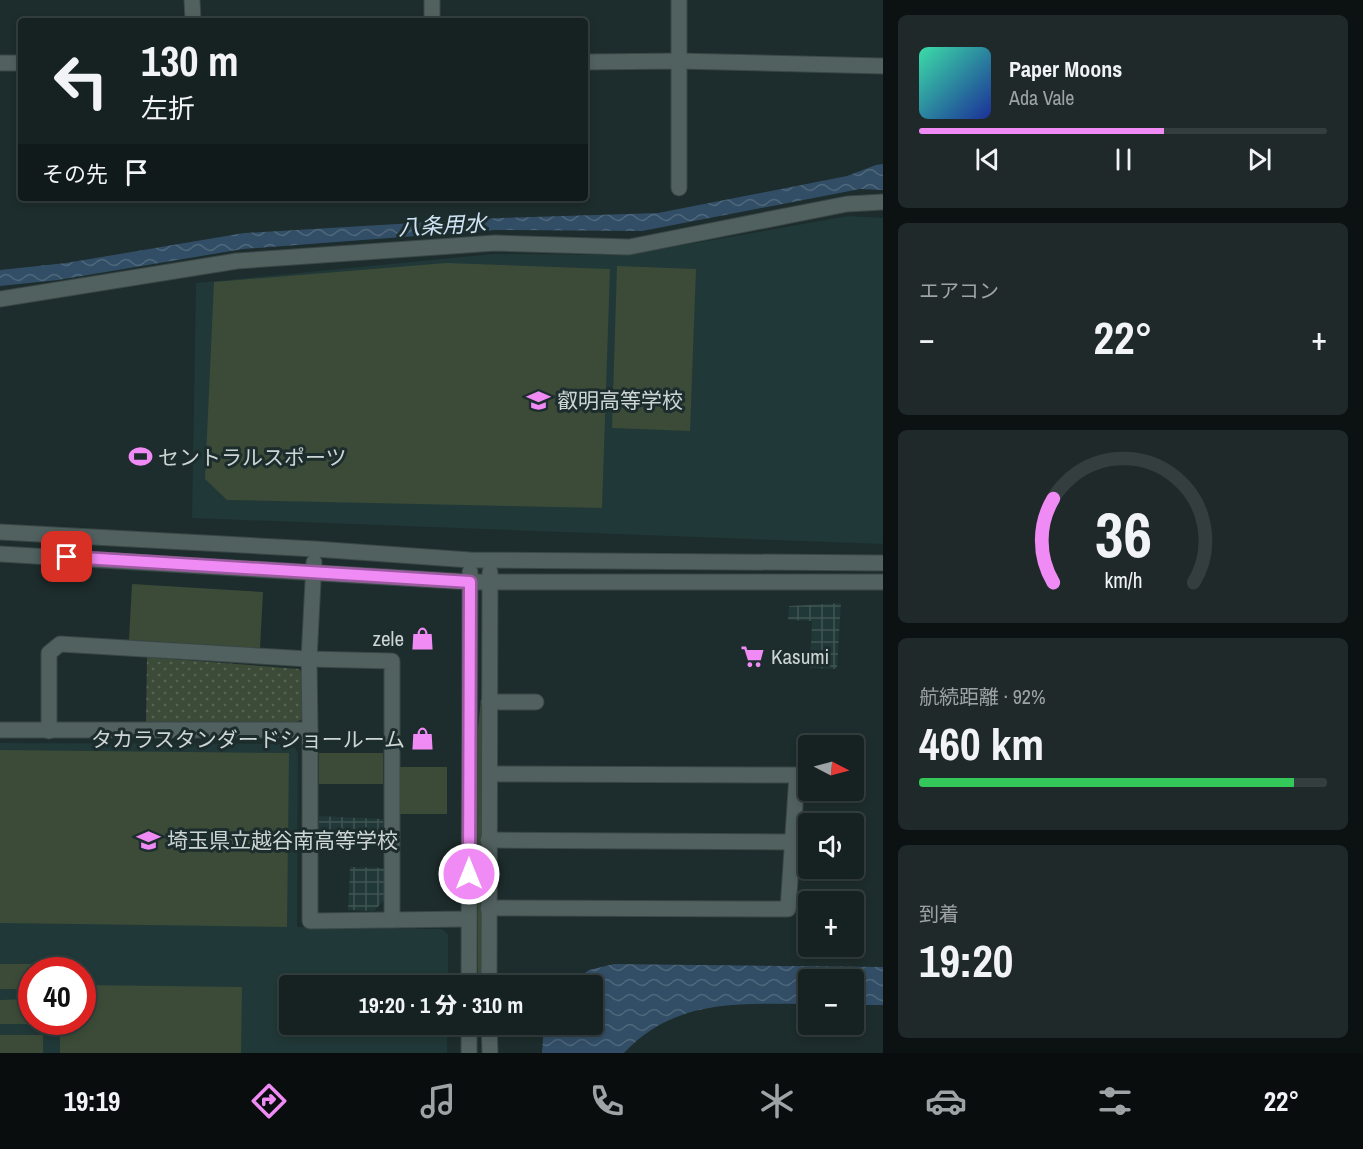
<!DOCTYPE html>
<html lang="ja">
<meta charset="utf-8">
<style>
:root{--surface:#162121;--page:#1f292a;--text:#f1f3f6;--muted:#9ea3a5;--line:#353e3f;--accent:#f08bf6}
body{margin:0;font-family:"Archivo Narrow","Noto Sans JP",sans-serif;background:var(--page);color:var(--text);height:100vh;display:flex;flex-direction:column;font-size:22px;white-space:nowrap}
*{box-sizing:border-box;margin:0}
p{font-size:20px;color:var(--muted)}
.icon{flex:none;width:33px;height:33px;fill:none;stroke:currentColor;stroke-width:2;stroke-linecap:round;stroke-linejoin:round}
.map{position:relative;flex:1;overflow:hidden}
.sheet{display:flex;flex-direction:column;gap:15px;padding:15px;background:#0c1212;width:480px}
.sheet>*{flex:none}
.top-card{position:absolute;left:18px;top:18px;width:570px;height:183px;border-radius:6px;box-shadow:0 3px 9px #0003,0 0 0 2px var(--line);background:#162121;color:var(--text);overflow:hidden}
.needle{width:39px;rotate:96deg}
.buttons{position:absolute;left:798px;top:735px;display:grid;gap:12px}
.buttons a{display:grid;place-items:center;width:66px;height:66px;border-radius:6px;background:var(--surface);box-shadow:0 3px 9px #0003,0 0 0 2px var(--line);font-size:30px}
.speed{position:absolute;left:18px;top:957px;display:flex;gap:12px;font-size:30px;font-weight:700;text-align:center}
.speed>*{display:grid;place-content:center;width:78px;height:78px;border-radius:50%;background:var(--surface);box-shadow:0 3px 9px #0003,0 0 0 2px var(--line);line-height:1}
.speed .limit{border:9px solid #d22;background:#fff;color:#111}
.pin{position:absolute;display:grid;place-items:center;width:51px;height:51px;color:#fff;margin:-26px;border-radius:12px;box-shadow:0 3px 9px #0006}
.me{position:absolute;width:66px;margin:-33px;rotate:0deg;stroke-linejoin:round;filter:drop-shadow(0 0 4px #0008)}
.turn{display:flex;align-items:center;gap:21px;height:126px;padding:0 24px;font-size:27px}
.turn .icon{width:78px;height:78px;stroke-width:2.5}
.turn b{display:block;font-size:42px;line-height:51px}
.then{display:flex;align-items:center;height:57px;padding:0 24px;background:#0003;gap:12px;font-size:22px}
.big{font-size:45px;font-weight:800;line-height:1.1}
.sheet .card{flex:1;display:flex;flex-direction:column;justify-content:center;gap:9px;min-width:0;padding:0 21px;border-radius:9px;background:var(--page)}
.sheet .dial{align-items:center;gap:0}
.dial svg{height:156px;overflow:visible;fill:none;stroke:var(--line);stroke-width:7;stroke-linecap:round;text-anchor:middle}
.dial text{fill:var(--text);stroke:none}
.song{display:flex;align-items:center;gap:18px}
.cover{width:72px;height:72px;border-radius:9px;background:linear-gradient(135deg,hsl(160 70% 55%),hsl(230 70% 35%))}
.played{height:6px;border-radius:3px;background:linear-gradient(90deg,var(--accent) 60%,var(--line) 60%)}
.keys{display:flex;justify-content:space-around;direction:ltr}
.heat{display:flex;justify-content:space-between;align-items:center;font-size:33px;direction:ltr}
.charge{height:9px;border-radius:4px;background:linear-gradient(90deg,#34c759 92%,var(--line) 0)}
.trip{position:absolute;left:279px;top:975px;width:324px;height:60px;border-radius:6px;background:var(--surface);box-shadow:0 3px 9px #0003,0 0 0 2px var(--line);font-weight:800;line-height:60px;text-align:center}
.menu{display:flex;height:96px;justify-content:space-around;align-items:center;background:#090d0d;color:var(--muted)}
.menu .icon{width:42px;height:42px}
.menu .current{color:var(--accent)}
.menu b{font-size:27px;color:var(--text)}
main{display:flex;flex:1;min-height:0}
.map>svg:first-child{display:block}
</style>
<main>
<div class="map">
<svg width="883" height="1053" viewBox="0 0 883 1053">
<defs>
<pattern id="industrial-grid" width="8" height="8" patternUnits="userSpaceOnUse" patternTransform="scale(1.5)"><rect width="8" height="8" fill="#203837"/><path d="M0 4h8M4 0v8" fill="none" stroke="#3f5453"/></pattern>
<pattern id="park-dots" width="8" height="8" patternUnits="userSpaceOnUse" patternTransform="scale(1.5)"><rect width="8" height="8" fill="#3c4b38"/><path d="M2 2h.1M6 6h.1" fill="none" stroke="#576454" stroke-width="1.8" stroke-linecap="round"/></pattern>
<pattern id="water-waves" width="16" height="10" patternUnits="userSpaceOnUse" patternTransform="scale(1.5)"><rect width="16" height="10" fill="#324e66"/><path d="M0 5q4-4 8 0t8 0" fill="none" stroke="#4e677b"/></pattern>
</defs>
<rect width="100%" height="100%" fill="#1d2c2c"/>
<!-- built -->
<g fill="#203837" fill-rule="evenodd">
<path d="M848 216 883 218V544L192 518 196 283 493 254 628 255Z"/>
<path d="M0 743 293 744 298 753 297 927 442 929 448 935V985L290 986V1024L447 1025V1053H0ZM32 970H82V1022H32Z"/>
</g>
<!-- industrial -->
<g fill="url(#industrial-grid)">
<path d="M841 603 837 669 810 668 812 621 788 620 789 606Z"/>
<path d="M319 816 383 819V845L318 843Z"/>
<path d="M350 867 385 868 384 900 374 911 348 910Z"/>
</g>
<!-- grass -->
<g fill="#3c4b38">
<path d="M446 263 610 269 602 508 227 500 205 479 214 282Z"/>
<path d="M617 266 696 269 690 431 612 428Z"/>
<path d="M132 584 263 592 260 648 129 640Z"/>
<path d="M482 690C484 788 481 887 481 985L478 986V853L475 756Z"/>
<path d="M0 750 289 753 287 927 0 923Z"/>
<rect x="319" y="753" width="64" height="31"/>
<rect x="398" y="767" width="49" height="47"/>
<path d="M0 964H43V970H32L31 989H0Z"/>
<path d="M83 985 242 987 241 1053H60V1022H82Z"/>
<path d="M31 999 32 1022H43V1024H0V1000Z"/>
<rect x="0" y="1035" width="43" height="18"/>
</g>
<!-- park -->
<path fill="url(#park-dots)" d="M147 657 299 669 304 676V718L297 722 146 723Z"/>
<!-- water -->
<g fill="url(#water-waves)">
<path d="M883 164V190L860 189 642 231 495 230 243 249 58 280 0 286V270L66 263 244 233 498 218 658 213 847 176 876 165Z"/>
<path d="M614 964 883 967V1005H854V980H808V1004C741 1004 675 998 624 1053H542L544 1025 592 1024V986L568 985 589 970Z"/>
</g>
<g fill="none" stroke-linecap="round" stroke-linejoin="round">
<defs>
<g id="minor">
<path d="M192 0 193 21"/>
<path d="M432 21V0"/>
<path d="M585 62 679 61 883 66"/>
<path d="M0 63H21"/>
<path d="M679 188V0"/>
<path d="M0 299 237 261 495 243 629 247 847 204 883 202"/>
<path d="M0 532 315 549 470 560 883 563"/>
<path d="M0 554 470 582H883"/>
<path d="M489 702H536"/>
<path d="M0 730H310V921L469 919"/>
<path d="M310 730 309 659 314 562"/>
<path d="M49 731V653L60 644 309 659 392 661V920"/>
<path d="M488 840 793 842"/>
<path d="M488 908 788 909 797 775 490 774"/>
<path d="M469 986 470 572"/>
<path d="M489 986 490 572"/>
<path d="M489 1024 490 1053"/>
<path d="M469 1053V1024"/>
</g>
</defs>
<!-- minor casing -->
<use href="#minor" stroke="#3a4746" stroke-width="17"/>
<!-- minor -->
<use href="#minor" stroke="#516160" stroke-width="15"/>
</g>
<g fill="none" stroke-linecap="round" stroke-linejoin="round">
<defs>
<path id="route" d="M67 557 470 582 469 874"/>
</defs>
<!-- route casing -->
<use href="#route" stroke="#9c5aa0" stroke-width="15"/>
<!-- route -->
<use href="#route" stroke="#f08bf6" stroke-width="10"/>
</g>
<!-- icons -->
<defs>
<symbol id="school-bare" viewBox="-9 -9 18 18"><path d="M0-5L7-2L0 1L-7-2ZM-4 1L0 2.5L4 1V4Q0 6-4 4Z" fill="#f08bf6" stroke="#1d2c2c" stroke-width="2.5" paint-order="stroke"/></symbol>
<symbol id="stadium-bare" viewBox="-9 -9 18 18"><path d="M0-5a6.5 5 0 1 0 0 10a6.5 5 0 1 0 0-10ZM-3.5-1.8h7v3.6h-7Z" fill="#f08bf6" stroke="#1d2c2c" stroke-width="2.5" paint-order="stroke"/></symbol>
<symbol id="shop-bare" viewBox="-9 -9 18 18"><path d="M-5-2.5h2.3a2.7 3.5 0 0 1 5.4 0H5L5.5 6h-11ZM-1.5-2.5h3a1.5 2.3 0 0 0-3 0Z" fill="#f08bf6" stroke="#1d2c2c" stroke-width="2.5" paint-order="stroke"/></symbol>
<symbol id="supermarket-bare" viewBox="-9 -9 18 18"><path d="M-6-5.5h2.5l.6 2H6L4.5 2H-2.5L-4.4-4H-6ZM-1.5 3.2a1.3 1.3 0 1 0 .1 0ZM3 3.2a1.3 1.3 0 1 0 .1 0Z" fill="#f08bf6" stroke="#1d2c2c" stroke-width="2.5" paint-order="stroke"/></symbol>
</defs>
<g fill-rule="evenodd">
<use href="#school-bare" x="522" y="384" width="33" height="33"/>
<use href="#stadium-bare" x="124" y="440" width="33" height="33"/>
<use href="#shop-bare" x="406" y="622" width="33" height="33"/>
<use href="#supermarket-bare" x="736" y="640" width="33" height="33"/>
<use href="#shop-bare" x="406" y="722" width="33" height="33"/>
<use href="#school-bare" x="132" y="824" width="33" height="33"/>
</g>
<g text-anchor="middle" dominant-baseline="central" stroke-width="6" stroke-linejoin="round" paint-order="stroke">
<!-- poi labels -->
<g font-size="21" fill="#ccd5d4" stroke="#1d2c2c" text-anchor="start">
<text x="557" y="400">叡明高等学校</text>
<text x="158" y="457">セントラルスポーツ</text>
<text x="404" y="638" text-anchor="end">zele</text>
<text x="771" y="656">Kasumi</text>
<text x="405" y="739" text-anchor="end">タカラスタンダードショールーム</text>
<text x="167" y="840">埼玉県立越谷南高等学校</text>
</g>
<!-- water labels -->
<g font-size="22" font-style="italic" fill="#cfe3f5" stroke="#1d2c2c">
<text transform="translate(442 225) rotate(-3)">八条用水</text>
</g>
</g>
</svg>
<div class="buttons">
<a><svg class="needle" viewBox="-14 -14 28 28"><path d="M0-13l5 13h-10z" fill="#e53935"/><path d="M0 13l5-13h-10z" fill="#9ea3a5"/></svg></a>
<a><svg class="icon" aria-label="sound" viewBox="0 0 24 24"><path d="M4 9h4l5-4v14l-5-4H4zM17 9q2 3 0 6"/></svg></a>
<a>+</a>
<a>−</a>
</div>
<div class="speed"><div class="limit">40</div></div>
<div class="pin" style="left:67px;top:557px;background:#d93025"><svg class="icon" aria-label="arrive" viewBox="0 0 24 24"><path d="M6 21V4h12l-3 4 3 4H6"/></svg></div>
<svg class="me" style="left:469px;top:874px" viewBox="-20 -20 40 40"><circle r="17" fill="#f08bf6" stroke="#fff" stroke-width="3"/><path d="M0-11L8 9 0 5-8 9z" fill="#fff"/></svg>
<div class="trip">19:20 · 1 分 · 310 m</div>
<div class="top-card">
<div class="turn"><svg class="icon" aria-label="left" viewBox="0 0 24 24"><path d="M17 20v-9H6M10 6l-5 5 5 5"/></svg><div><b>130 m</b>左折</div></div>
<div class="then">その先<svg class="icon" aria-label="arrive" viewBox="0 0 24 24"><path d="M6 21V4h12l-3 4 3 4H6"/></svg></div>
</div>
</div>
<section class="sheet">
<div class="card">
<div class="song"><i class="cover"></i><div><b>Paper Moons</b><p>Ada Vale</p></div></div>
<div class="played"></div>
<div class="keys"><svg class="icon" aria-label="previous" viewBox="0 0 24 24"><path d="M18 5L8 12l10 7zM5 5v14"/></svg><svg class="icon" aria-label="pause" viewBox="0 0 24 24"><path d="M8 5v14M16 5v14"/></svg><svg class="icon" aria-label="next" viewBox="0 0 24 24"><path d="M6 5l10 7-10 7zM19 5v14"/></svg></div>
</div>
<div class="card"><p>エアコン</p>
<div class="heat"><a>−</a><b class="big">22°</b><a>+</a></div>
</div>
<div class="card dial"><svg viewBox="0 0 100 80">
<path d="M14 69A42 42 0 1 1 86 69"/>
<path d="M14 69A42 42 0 0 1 14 26" stroke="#f08bf6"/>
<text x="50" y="56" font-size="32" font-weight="700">36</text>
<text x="50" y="72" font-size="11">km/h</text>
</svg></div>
<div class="card"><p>航続距離 · 92%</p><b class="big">460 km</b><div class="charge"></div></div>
<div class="card"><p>到着</p><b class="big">19:20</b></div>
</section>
</main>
<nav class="menu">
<b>19:19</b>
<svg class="icon current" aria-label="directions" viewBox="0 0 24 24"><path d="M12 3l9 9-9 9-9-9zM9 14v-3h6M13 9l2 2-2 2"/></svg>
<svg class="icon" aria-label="music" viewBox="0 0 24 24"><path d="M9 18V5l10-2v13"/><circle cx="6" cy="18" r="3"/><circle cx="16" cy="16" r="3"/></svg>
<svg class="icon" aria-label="phone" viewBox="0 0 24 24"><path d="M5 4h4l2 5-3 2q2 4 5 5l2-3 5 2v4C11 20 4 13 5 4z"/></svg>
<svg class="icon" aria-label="climate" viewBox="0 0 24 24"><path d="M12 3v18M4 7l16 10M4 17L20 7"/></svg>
<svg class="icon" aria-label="car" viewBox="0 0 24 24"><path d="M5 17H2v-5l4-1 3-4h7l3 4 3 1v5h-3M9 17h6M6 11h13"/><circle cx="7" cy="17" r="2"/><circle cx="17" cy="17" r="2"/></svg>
<svg class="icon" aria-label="filters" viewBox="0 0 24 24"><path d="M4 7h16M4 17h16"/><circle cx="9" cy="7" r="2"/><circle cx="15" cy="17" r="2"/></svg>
<b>22°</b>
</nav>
